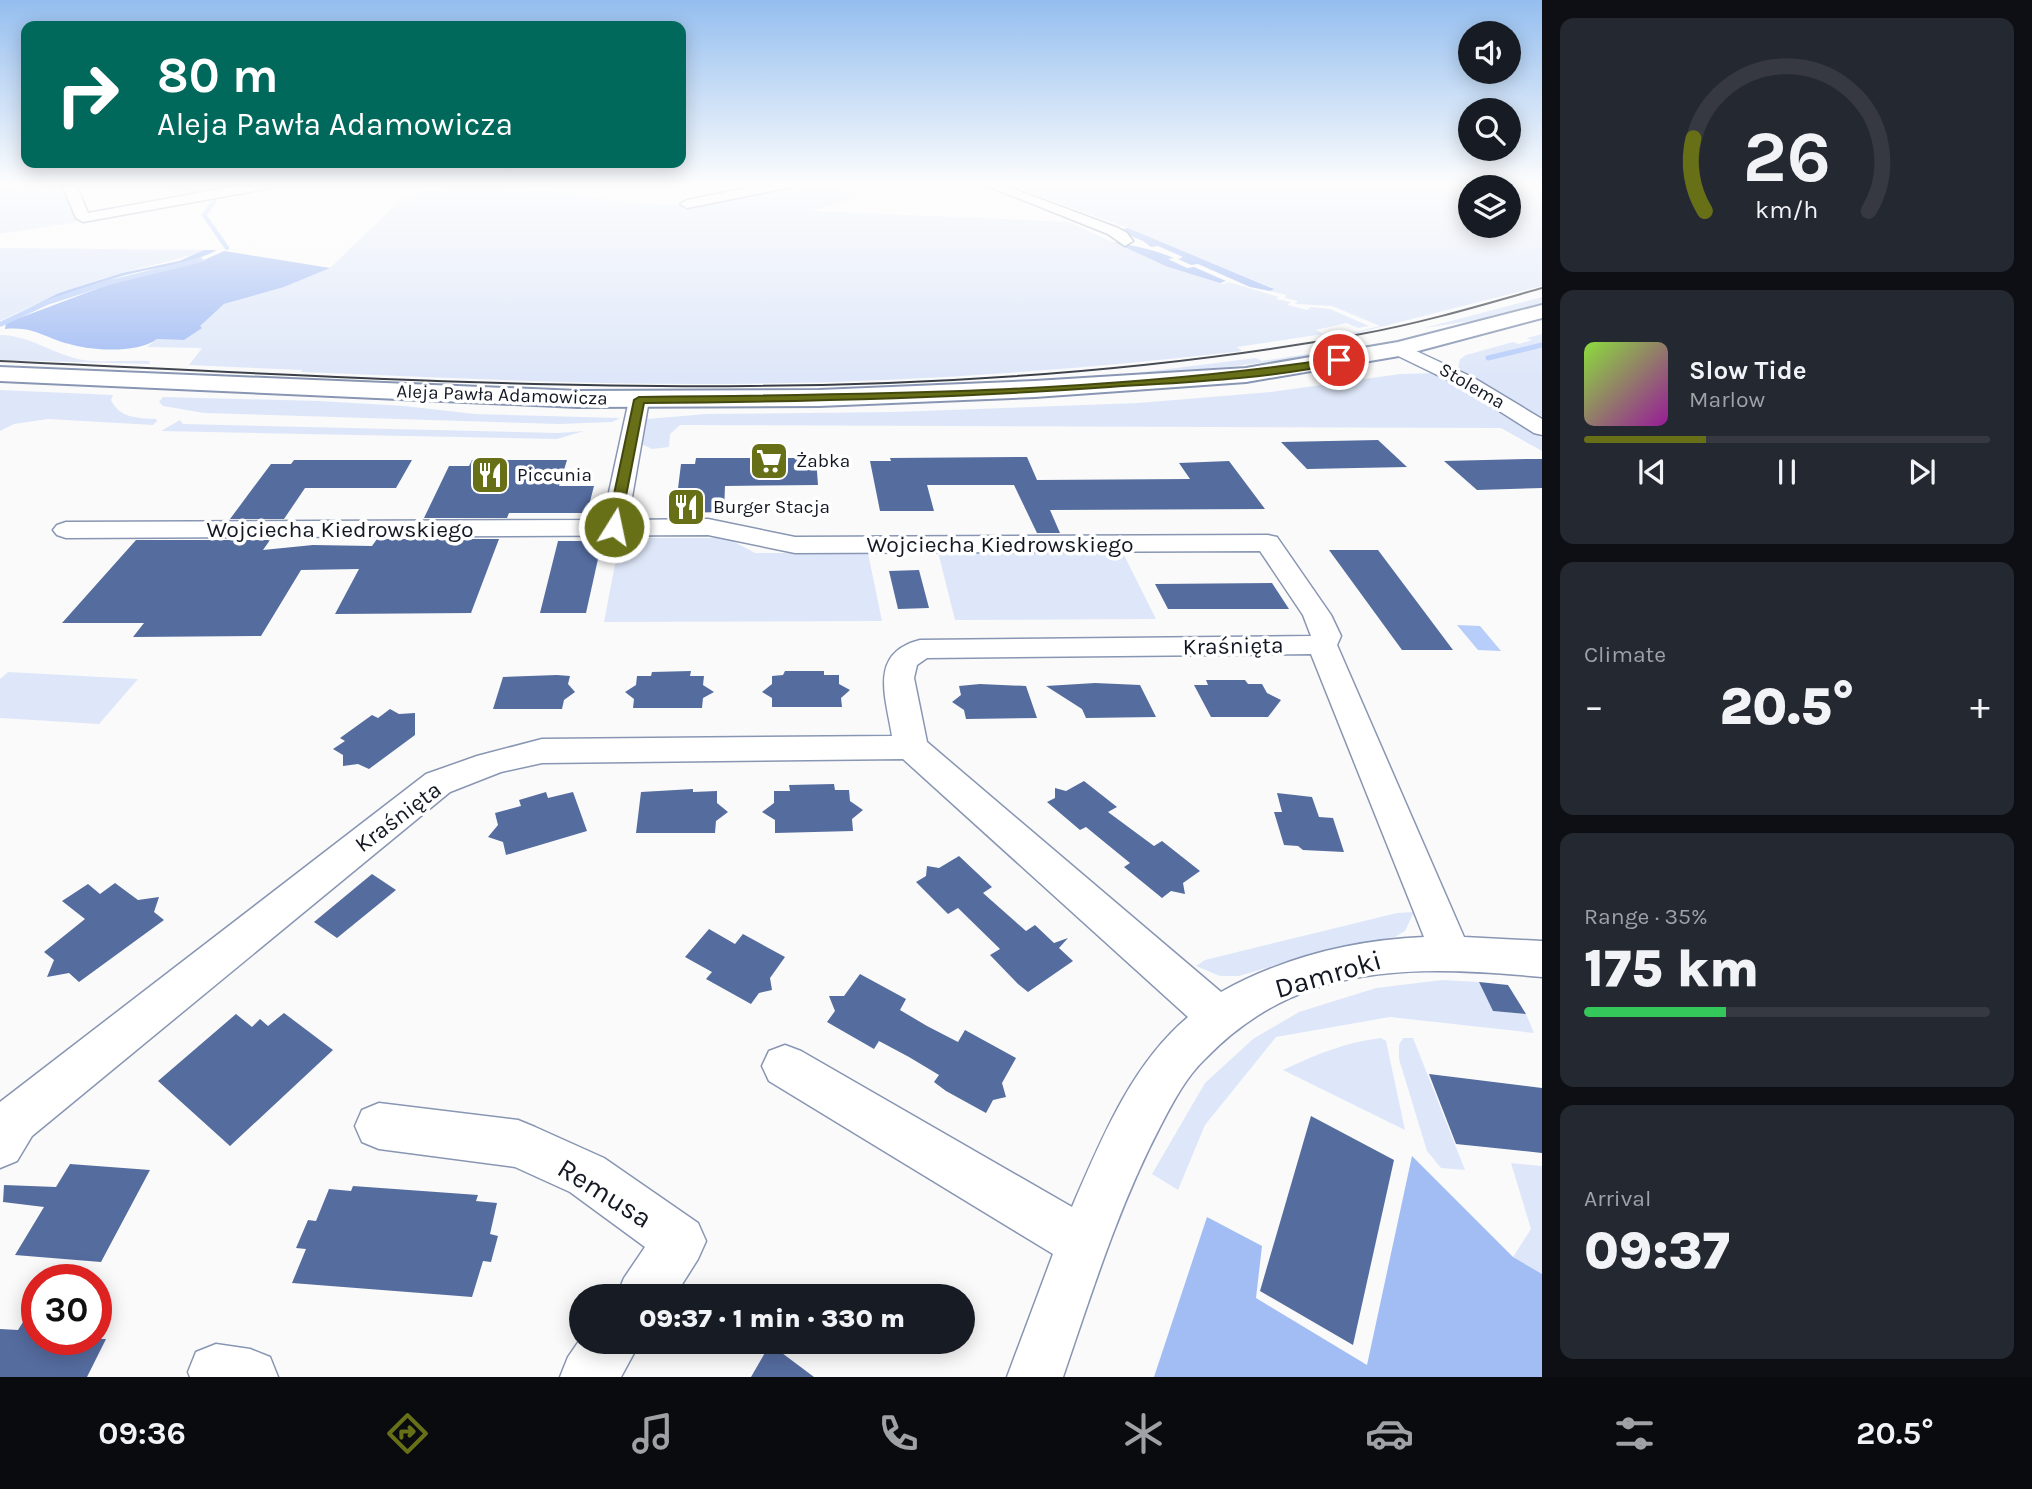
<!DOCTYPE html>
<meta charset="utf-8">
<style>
:root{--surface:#171b24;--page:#242831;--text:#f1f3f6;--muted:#9ea1a6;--line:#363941;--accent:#676f17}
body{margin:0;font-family:Karla,sans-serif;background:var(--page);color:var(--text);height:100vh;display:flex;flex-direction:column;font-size:26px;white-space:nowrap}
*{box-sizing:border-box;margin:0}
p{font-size:23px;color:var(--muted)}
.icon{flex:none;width:38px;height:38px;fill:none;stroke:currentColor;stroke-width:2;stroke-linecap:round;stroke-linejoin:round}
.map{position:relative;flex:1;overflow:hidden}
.drawer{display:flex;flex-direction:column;gap:18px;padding:18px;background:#0d0f14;width:490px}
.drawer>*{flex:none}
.guide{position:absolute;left:21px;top:21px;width:665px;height:147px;border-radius:14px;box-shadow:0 4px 18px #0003;background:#00695c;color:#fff;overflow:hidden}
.fabs{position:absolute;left:1458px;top:21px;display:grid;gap:14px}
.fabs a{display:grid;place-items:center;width:63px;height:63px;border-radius:50%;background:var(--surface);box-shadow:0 4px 18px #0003;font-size:35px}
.speed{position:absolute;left:21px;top:1264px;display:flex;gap:14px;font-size:35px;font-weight:700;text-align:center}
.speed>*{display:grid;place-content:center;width:91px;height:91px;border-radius:50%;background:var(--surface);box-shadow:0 4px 18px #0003;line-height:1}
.speed .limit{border:10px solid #d22;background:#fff;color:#111}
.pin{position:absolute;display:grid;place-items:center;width:60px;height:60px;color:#fff;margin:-30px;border:4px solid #fff;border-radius:50%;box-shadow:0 2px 7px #0007}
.me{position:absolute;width:77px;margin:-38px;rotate:10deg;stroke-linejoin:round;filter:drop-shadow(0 0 5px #0008)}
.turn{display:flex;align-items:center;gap:24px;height:147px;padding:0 21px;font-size:32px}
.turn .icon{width:91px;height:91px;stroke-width:2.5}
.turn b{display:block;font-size:49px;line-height:60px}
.big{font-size:52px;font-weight:800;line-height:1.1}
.drawer .card{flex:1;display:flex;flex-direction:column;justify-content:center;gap:10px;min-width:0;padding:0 24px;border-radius:14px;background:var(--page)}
.drawer .dial{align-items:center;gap:0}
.dial svg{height:182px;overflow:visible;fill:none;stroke:var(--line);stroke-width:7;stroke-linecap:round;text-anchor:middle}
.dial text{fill:var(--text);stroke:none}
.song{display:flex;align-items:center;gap:21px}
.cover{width:84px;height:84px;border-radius:10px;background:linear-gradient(135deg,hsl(90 70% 55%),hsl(300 70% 35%))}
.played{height:7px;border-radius:4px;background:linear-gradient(90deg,var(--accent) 30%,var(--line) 30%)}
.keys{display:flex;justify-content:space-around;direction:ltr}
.heat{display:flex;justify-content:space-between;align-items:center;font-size:38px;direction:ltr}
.charge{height:10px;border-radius:5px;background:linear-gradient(90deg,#34c759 35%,var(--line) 0)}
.trip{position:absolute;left:569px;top:1284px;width:406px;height:70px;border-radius:35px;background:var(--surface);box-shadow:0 4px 18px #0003;font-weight:800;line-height:70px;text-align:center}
.menu{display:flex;height:112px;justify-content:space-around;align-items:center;background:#090b0e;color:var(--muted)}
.menu .icon{width:49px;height:49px}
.menu .on{color:var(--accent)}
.menu b{font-size:32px;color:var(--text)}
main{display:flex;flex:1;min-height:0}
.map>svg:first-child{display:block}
</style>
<main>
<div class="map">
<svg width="1542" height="1377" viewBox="0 0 1542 1377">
<rect width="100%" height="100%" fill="#fafafa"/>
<!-- green -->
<g fill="#dee7f9" fill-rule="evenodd">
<path d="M0 183H61L77 222 0 234Z"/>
<path d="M110 183H198L218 192 184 199 165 189Z"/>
<path d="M453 183C533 183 611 207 692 205 722 205 771 190 802 183H819L862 196 812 211 1068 222 1168 267 1223 284 1229 282 1279 297 1276 299 1290 302 1288 305 1307 310 1311 307 1330 309 1369 326 1358 328 1346 323 1316 330 1323 334 1237 347 1242 351C1061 372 880 384 698 384 565 384 433 377 301 372L302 370 189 365 202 348 147 347 157 339 184 340 224 304 284 287 330 268 401 200Z"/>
<path d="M1003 183H1542V286L1349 335 1346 334 1380 326 1332 306 1295 304 1298 301 1285 298 1286 295 1270 291 1273 288 1128 228ZM1470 187H1508V226H1470Z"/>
<path d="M0 248 204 250C177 261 149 265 121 273 79 285 40 302 0 321Z"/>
<path d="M1542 297V303L1478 320 1424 328Z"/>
<path d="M1542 334V417L1458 369 1460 359 1466 355 1513 342 1519 344 1532 340 1527 338Z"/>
<path d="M0 335C30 335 54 355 83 360 104 363 127 360 149 361L150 364 0 360Z"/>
<path d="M1352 347 1356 350C1269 363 1184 373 1096 378L1256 358 1262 361Z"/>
<path d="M1433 373 1542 438V451L1501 428 680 425 670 434 669 447 652 449 639 443 647 419 706 414 894 412 1138 403 1271 392 1400 374Z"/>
<path d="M0 390 113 395 111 400C119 418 138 418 156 419L157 421 153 425 48 419 14 424 0 431Z"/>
<path d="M163 397 319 401 404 406 475 414 620 418 612 422 559 424 204 413 163 406 159 402Z"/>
<path d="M180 420 183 424 559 433 584 431 557 439 161 431Z"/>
<path d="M620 538H727L755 553H868L882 621 604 622Z"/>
<path d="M1122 551 1156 619 955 620 938 552Z"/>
<path d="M8 672 138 679 99 724 0 718V679Z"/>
<path d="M1414 912 1405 931 1395 937 1320 952 1239 976H1220L1196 966 1205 960 1397 913Z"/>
<path d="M1442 980 1479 982 1493 1011 1526 1014 1534 1033 1390 1017 1276 1037 1205 1125 1178 1190 1152 1174 1205 1083 1253 1039 1299 1012 1376 988Z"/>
<path d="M1381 1038 1386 1041 1405 1130 1283 1070C1315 1055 1345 1042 1381 1038Z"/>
<path d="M1403 1038H1413L1465 1170 1441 1168 1427 1151 1399 1059V1045Z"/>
<path d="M1511 1163 1542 1166V1274L1513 1257 1531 1229Z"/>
</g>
<!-- forest -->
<g fill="#a2bcf4">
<path d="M1128 228 1274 289 1270 291 1250 287 1198 264 1191 265 1178 259 1183 257 1158 246 1151 247 1143 241 1117 230Z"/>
<path d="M1113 242C1134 246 1153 249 1174 258L1168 259 1187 268 1194 267 1226 281 1220 283 1168 267Z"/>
<path d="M204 250H217C187 266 154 267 122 276 81 287 39 305 0 323L59 293 122 273 179 261Z"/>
<path d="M224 251 330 268 284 287 224 304 200 326 202 328 184 340 157 339C138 353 96 351 73 345 45 339 36 326 5 329L6 323 126 278 202 261Z"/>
<path d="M1412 1156 1513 1257 1542 1274V1377H1154L1207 1217 1262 1246 1256 1298 1367 1365Z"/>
</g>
<!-- water -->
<path fill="#b7cdfa" d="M1457 625 1480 626 1501 651 1478 650Z"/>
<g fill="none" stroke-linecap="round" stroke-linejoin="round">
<!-- stream-far1 -->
<g stroke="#b7cdfa" stroke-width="4.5">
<path d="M165 183 176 184 194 192"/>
<path d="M214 202 204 215 227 248"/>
<path d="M107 283 201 260"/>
</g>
<!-- stream -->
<g stroke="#b7cdfa" stroke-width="5">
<path d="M1 324 48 302 113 281"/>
<path d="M1488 358 1542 345"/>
</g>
</g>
<!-- building -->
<g fill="#556c9f">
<path d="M1378 440 1407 467 1307 469 1281 442Z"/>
<path d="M1027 457 1037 480 1190 479 1179 463 1229 461 1265 509 1050 510 1060 533H1037L1014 485H927L934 511H880L870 461H891L890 458Z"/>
<path d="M696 458H816L818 485 725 486 724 512 675 513 681 464H695Z"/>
<path d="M1527 459H1542V488L1477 490 1444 461Z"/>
<path d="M294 460H412L396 488H305L284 519H230L271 464H291Z"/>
<path d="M472 460H567L559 486H594L587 513H509L507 518H424L449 466H469Z"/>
<path d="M377 539H499L471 613 335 614 359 569 301 570 261 636 133 637 144 623H62L136 540H270L263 550 313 545 372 546Z"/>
<path d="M558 541H602L586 613H540Z"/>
<path d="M1329 550H1378L1453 650H1402Z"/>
<path d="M919 570 929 608 898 609 889 571Z"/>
<path d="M1272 583 1289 609H1168L1155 584Z"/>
<path d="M691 671 690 676H704L703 685 714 692 703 698 702 708H633L634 699 625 692 636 685 637 676H651L652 672Z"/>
<path d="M785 671H824V675H839V684L850 690 841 698 842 707H772V698L762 692 772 684V676L783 675Z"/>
<path d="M557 675 570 676 568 684 575 692 564 700 562 709H493L503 677Z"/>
<path d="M1206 680H1245L1248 684H1262L1267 693 1281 700 1268 717H1211L1194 685H1208Z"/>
<path d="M1095 683 1140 685 1156 717 1086 718 1082 709 1046 686Z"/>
<path d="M980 684 1026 686 1037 718 966 719 964 710 952 702 961 695 959 686Z"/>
<path d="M390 709 399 714 415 713V735L369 769 358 764 343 766V755L333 749 345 741 340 738 372 715 378 718Z"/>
<path d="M1084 781 1117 807 1108 812 1154 846 1162 841 1200 871 1183 883 1185 894 1171 891 1162 898 1124 867 1130 863 1086 827 1080 830 1047 802 1055 798V788L1066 791Z"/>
<path d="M834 784 835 790H849L850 801 863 810 852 819 853 831 775 833V820L762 812 774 803V791H790L789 785Z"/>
<path d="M693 789V792L717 791V803L728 812 716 821 715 833H636L641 792Z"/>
<path d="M546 792 548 798 573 792 587 831 506 855 503 842 488 837 498 825 495 813 521 806 519 800Z"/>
<path d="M1277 793 1312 797 1319 817 1333 818 1344 852 1303 850 1298 846 1284 845 1274 812H1282Z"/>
<path d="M959 856 992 887 983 893 1026 931 1035 925 1054 943 1068 938 1059 948 1073 961 1028 992 1018 984 990 955 1000 949 958 908 948 914 916 882 926 876 927 866 939 868Z"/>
<path d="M372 874 396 890 337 938 314 922Z"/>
<path d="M115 883 138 900 159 897 154 912 164 920 79 982 69 973 47 977 54 960 44 952 85 919 62 901 88 884 100 894Z"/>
<path d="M709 929 735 944 743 934 785 957 770 978 772 990 759 993 751 1004 706 979 712 972 685 957Z"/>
<path d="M860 974 906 999 900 1010 927 1026 958 1042 965 1030 1016 1058 1002 1083 1006 1097 993 1100 986 1113 946 1091 934 1082 939 1075 909 1057 879 1041 874 1049 827 1022 835 1011 829 996H844Z"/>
<path d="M1479 982 1508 985 1526 1014 1493 1011Z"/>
<path d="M284 1013 333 1050 230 1146 158 1081 236 1014 252 1027 260 1019 268 1026Z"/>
<path d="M1429 1074 1542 1088V1153L1456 1144Z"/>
<path d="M1311 1116 1394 1160 1353 1345 1260 1291Z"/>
<path d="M70 1164 150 1170 101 1262 15 1255 44 1207 3 1202 4 1185 56 1187Z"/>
<path d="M353 1186 478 1195 476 1201 497 1203 490 1234 498 1236 491 1262 483 1261 472 1297 292 1283 306 1249 296 1248 308 1220 316 1221 329 1189 351 1191Z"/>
<path d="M37 1300V1339H106L87 1377H0V1329L18 1330Z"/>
<path d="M770 1344 814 1377H751Z"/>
</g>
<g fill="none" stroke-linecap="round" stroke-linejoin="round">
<defs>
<g id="minor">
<path d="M70 183 77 187 88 213 254 183H282L276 187 83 222 76 218 63 187Z"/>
<path d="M772 183H798L792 187 687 208 680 204 687 200Z"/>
<path d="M980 183H998L1118 228 1127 233 1133 241 1125 246 1108 234Z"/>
<path d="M1399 343 1474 378 1542 419V435L1534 433 1460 386 1392 353 1389 349 1392 345Z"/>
<path d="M639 394 646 396 649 400 628 520 708 519 795 537 1268 535 1277 537 1331 615 1341 636 1337 645 1464 937 1542 941V977C1466 970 1384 964 1310 990 1270 1004 1235 1028 1205 1059 1186 1077 1173 1102 1161 1125 1119 1205 1092 1292 1063 1377H1007L1053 1254 769 1081 762 1066 769 1051 785 1045 801 1051 1072 1207C1101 1140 1131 1065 1188 1017L903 759 542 763 501 772 450 792 32 1136 17 1161 0 1168V1102L426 774 477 756 542 739 892 736C886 697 868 653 920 640L1311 636 1303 615 1260 551 795 553 708 535 66 538 57 535 53 530 57 525 66 522 603 520 629 400 632 396ZM1311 654 1424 937C1353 940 1284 957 1221 992L927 742 914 678 917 665 927 658Z"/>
<path d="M379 1103 518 1120 535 1127 604 1158 698 1223 706 1241 698 1259 674 1297H616L624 1278 645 1247 570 1192 515 1167 379 1149 362 1142 355 1126 362 1110Z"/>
<path d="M581 1338V1342H640L621 1377H560L568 1357Z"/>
<path d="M216 1344 250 1349 270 1357 278 1377H190L188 1372 196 1352Z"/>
</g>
<path id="secondary" d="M1542 305V318L1399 356 1246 382 1035 397 819 406 578 407 0 381V367L578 391 819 390 1035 381 1246 368 1398 342Z"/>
</defs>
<!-- minor casing -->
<use href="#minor" stroke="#8896b3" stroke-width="3"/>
<!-- secondary casing -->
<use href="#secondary" stroke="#8896b3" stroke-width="4"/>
<!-- minor -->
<use href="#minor" fill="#fff" fill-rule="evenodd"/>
<!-- secondary -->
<use href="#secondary" fill="#fff" fill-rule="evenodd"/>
<!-- tram -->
<path stroke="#393e47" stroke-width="2" d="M0 361C454 382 911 416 1361 334 1422 323 1482 305 1542 288"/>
</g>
<!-- sky -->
<linearGradient id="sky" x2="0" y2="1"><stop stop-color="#94beef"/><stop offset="0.49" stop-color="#fdfdfd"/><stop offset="1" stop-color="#fdfdfd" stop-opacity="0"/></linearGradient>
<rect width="1542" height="376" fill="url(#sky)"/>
<!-- route -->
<path fill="#676f17" stroke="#43480f" stroke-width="2" d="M1339 358 1343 360 1342 363C1266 379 1188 382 1110 387 955 398 799 402 644 403L620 527 614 531 607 527 634 400 639 397C872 395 1108 393 1339 358Z"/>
<!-- icons -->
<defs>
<symbol id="supermarket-square" viewBox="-11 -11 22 22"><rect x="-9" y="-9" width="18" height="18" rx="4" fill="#676f17" stroke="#fff"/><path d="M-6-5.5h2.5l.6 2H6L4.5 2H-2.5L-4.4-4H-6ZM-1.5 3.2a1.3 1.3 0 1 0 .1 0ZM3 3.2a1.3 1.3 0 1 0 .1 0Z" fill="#fff"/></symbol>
<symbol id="restaurant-square" viewBox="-11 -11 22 22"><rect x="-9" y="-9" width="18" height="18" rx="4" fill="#676f17" stroke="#fff"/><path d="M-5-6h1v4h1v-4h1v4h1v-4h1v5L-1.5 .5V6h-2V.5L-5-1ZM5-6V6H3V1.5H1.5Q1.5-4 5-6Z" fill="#fff"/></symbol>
</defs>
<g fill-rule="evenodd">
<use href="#supermarket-square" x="747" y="439" width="44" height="44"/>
<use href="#restaurant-square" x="468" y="453" width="44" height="44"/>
<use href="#restaurant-square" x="664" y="485" width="44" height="44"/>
</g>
<g text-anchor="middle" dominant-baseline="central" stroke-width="7" stroke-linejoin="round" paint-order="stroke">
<!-- far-street labels -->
<g font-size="19" fill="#131823" stroke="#fff">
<text transform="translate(1472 386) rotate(30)">Stolema</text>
<text transform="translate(502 395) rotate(2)">Aleja Pawła Adamowicza</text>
</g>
<!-- far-poi labels -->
<g font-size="19" fill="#131823" stroke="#fff" text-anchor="start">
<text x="796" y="461">Żabka</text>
<text x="517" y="475">Piccunia</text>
<text x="713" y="507">Burger Stacja</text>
</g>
<!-- street labels -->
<g font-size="23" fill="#131823" stroke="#fff">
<text x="340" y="529">Wojciecha Kiedrowskiego</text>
<text x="1000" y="544">Wojciecha Kiedrowskiego</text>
<text transform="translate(1233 646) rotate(-1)">Kraśnięta</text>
<text transform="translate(398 817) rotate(-37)">Kraśnięta</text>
</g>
<!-- near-street labels -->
<g font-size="28" fill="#131823" stroke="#fff">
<text transform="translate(1328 974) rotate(-16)">Damroki</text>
<text transform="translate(605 1193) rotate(32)">Remusa</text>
</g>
</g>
</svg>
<div class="fabs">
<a><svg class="icon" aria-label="sound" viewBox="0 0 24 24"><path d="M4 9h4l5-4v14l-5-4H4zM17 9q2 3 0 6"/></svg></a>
<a><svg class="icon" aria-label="search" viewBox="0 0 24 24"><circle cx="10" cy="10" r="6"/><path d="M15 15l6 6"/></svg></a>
<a><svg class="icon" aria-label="layers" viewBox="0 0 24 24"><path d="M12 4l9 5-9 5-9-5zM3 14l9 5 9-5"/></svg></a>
</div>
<div class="speed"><div class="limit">30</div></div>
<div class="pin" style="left:1339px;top:360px;background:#d93025"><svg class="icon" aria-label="arrive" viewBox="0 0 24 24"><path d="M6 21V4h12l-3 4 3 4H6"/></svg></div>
<svg class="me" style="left:614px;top:527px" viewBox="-20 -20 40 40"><circle r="17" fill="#676f17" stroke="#fff" stroke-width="3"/><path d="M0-11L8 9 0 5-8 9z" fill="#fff"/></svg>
<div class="trip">09:37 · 1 min · 330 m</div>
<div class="guide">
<div class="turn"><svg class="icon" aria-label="right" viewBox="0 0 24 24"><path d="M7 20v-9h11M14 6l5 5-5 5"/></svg><div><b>80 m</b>Aleja Pawła Adamowicza</div></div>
</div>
</div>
<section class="drawer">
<div class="card dial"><svg viewBox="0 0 100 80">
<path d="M14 69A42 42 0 1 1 86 69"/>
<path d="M14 69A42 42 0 0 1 9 37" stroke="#676f17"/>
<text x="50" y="56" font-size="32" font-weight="700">26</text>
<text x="50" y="72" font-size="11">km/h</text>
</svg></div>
<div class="card">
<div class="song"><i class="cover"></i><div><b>Slow Tide</b><p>Marlow</p></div></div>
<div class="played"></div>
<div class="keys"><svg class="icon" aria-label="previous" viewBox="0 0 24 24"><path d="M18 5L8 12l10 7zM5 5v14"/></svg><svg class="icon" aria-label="pause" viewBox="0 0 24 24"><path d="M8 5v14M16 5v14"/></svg><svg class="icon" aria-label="next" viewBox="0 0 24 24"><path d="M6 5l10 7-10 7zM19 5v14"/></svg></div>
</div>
<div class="card"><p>Climate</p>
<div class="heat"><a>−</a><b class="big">20.5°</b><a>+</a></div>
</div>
<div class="card"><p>Range · 35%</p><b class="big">175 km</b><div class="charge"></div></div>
<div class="card"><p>Arrival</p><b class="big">09:37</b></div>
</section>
</main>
<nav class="menu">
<b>09:36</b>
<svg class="icon on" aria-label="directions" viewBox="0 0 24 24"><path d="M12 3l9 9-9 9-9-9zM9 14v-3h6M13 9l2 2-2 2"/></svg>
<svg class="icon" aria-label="music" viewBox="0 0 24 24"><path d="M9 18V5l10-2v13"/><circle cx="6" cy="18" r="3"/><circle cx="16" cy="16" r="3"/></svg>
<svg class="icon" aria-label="phone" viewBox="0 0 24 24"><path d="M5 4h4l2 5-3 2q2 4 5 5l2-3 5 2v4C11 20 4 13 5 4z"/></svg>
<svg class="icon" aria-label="climate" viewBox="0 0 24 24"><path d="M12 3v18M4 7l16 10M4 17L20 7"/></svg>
<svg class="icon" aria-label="car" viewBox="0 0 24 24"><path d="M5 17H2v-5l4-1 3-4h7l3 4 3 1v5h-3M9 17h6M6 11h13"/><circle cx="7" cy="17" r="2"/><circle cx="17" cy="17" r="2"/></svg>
<svg class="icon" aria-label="filters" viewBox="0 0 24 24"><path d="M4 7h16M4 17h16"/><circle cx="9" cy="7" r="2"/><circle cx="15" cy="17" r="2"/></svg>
<b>20.5°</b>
</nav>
